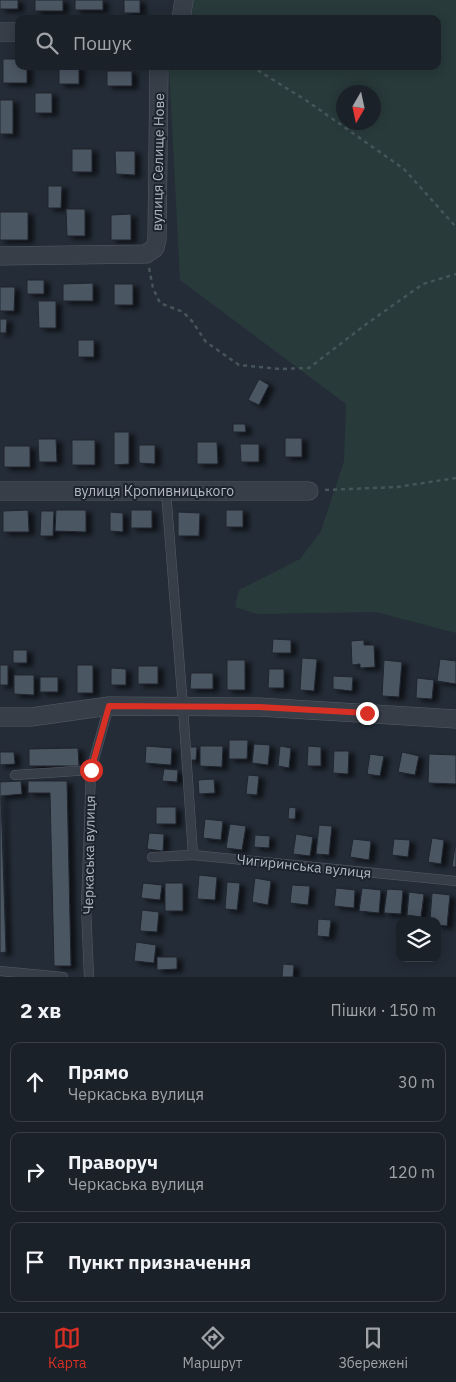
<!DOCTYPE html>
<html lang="uk">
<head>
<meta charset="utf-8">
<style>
	:root { --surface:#1b2129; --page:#282e35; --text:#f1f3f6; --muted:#a0a3a8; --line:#393e46; --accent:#d93025 }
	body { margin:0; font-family:"IBM Plex Sans",sans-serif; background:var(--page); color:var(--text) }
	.controls { position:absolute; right:15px; bottom:15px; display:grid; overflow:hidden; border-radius:10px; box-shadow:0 2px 12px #0003 }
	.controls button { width:45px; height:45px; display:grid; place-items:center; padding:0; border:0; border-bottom:1px solid var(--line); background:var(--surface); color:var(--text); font:25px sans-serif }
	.compass { position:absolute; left:336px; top:85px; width:45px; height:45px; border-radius:50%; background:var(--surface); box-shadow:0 2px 12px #0003; rotate:189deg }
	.stop { position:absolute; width:15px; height:15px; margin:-11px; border:4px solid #d93025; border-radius:50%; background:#fff }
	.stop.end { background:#d93025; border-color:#fff; box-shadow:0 1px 5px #0008 }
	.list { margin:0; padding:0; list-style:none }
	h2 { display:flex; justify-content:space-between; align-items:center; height:65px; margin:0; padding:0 20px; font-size:21px }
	h2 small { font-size:16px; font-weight:400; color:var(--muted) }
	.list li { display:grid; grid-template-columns:32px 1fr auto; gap:15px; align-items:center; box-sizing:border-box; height:80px; margin:0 10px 10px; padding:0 10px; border:1px solid var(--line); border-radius:10px }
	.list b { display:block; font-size:19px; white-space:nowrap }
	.list p { margin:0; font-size:16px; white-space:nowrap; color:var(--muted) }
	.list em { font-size:16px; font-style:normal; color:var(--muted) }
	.icon { flex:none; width:28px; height:28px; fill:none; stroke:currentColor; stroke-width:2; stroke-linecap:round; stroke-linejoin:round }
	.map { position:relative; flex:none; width:456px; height:977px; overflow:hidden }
	.search { position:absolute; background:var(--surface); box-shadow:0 2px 12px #0003; left:15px; right:15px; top:15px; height:55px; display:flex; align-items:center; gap:12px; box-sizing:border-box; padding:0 18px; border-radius:10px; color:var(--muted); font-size:19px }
	.sheet { height:335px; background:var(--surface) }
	nav { display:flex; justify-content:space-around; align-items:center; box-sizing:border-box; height:70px; border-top:1px solid var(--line); background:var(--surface); font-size:14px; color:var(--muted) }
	nav a { display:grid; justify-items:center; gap:2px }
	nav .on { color:var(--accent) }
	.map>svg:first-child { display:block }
</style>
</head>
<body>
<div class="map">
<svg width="456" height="977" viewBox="0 0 456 977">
	<defs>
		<filter id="shadow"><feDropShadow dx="5.5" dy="3" stdDeviation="2.5" flood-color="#0009"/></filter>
	</defs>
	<rect width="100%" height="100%" fill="#242c37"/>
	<!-- green -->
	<path fill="#293a3a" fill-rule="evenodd" d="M193,0H456V633L376,612L257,614L235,607L239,590L300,559L321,531L344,461L346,404L180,280L169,66H437V19H188L192,10ZM344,92H374V122H344Z"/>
	<!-- building -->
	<path fill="#4c5663" stroke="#1f252f" filter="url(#shadow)" d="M0,0H18V9H0Z
		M35,0H63V11H35Z
		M75,0H103V10H75Z
		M124,0H140V13H124Z
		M3,59H19V66H27V83H3Z
		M59,66H79V84H59Z
		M107,71H132V86H107Z
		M35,93H52V113H35Z
		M0,100H13V134H0Z
		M72,149H92V172H72Z
		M115,151H135V175L116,174Z
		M48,186H62L61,208H48Z
		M66,209H85V236H67Z
		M0,212H28V240H0Z
		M131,214V240H111V215Z
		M27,280H44V294H27Z
		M93,283V301H63V284Z
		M114,284H133V305H114Z
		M0,287H15L14,311H0Z
		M38,301H56V328H39Z
		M0,319H7L6,333H0Z
		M78,340H94V357H78Z
		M259,379L269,385L259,405L248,400Z
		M233,424H245L246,432H233Z
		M114,432H129V464L114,465Z
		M285,438H302V457H285Z
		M38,439H56L57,462H39Z
		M72,440H95V465H72Z
		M197,442H217L218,464H197Z
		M240,444H259V462H241Z
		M139,445H155V464L139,463Z
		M4,446H30V467H4Z
		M28,510L29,532H3V511Z
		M56,510H86V532L55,531Z
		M131,510H152V528H131Z
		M226,510H243V527H226Z
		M41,511H54L53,536H40Z
		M110,512L123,513V532L110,531Z
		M178,512L200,513L199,536H178Z
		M273,639L291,640V653H272Z
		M364,640V645H374L375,667L360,668V664L352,665L351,641Z
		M13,650H27V663H13Z
		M302,658L317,659L314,691L300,690Z
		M440,659L456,661V684L437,681Z
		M227,660H245V690H227Z
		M384,660L402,662L399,697L382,696Z
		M0,665H8V685H0Z
		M77,665H93V693H77Z
		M138,666H158V684H138Z
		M111,668L126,669V685H111Z
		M269,669H284V688H268Z
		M191,673H213V689H190Z
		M14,675H34V695L14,694Z
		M333,676L353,677L352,691L333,689Z
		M40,677H58V692H40Z
		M417,678L434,680L432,699L416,698Z
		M229,740H248L247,759H229Z
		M254,744L270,745L268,765L252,763Z
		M146,746L172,748L171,765L145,763Z
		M200,746H223L222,767L200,766Z
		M280,746L291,748L289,768L278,766Z
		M308,746L321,747V766H307Z
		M188,747H197L196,760H188Z
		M78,748L79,766H29V749Z
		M334,751H349L348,774L333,773Z
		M0,752H14L15,764L0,765Z
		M402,752L419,756L415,775L398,772Z
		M370,754L384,756L380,776L367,774Z
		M429,754L456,755V784L428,783Z
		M164,769L178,770L177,782L162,781Z
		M248,775L259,776L257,795L246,794Z
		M214,779L215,793L199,794L198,780Z
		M21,781L22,794L1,796L6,952L0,953V782Z
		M28,781H67L71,966H54L50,793H28Z
		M156,807H176V824H156Z
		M289,807L296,808L295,819H288Z
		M205,819L223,821L221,840L203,838Z
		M230,824L246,826L242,850L226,848Z
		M319,825L332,826L329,855L316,854Z
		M149,833L164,834L163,851L147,849Z
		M296,834L313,837L310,856L293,854Z
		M255,835L270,836L269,848L254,847Z
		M432,838L444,840L441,864L428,862Z
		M353,839L371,841L369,860L350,857Z
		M394,839L410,840L408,857L392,855Z
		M455,846L456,847V867H452Z
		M199,875L217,877L215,900L197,899Z
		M255,878L271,881L268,905L252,902Z
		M227,882L240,883L237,910L225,909Z
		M143,883L162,885L160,900L141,898Z
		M165,883H183V911H165Z
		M292,885L310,886L308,905L290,903Z
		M336,888L355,890L354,908L334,906Z
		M362,888L381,890L379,913L359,911Z
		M387,889L403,890L401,914L384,913Z
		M409,892L424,894L421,917L407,915Z
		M432,893L450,895L447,926L437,925V921H430Z
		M142,910L159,912L157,932L140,931Z
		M318,919L331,920L329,937L317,936Z
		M136,942L156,945L154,963L134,961Z
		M157,957H177V969L157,970Z
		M283,964L294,965L293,977H282Z"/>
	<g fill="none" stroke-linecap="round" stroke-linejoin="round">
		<defs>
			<path id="lane" d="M166,491L183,707L193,855
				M15,775L91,770
				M152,857L193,855L456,881
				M0,971L63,977
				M89,977L86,907L91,770L109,706"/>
			<path id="street" d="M181,19L184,0
				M0,32H19
				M0,256L146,254L155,248L157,239L159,66
				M0,491H309
				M0,717H31L109,706L259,707L456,719"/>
		</defs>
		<!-- lane casing -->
		<use href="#lane" stroke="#555c66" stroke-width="10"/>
		<!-- street casing -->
		<use href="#street" stroke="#555c66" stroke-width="19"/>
		<!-- path -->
		<path stroke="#455558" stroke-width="2.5" stroke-dasharray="4 4" stroke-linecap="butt" d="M251,66L307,101L404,169L456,227
			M149,268L153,288L160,303L183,312L192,321L206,342L239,365L280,369L309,368L365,325L423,284L456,274
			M325,490L397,487L456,478"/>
		<!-- lane -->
		<use href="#lane" stroke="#373e48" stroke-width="9"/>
		<!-- street -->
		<use href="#street" stroke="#373e48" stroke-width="18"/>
	</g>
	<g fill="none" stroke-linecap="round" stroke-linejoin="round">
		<!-- route -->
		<path stroke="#d93025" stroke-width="6" d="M91,770L109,706L259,707L367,713"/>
	</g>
	<g text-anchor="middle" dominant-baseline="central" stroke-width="4" stroke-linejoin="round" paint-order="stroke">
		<!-- street labels -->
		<g font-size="14" fill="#b2b9c4" stroke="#1d232d">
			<text transform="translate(158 162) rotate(-89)">вулиця Селище Нове</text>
			<text x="154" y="491">вулиця Кропивницького</text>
			<text transform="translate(89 855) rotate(-89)">Черкаська вулиця</text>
			<text transform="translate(304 866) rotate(6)">Чигиринська вулиця</text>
		</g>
	</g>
</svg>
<div class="controls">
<button><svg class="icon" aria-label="layers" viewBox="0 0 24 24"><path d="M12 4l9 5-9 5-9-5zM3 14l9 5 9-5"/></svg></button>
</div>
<svg class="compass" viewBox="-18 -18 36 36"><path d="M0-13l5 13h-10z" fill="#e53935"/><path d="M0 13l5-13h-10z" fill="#a0a3a8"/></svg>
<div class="stop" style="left:91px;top:770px"></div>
<div class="stop end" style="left:367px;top:713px"></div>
<div class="search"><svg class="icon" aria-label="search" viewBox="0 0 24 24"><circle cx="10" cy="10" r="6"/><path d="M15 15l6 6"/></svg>Пошук</div>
</div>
<section class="sheet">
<h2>2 хв<small>Пішки · 150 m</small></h2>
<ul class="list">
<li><svg class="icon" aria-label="ahead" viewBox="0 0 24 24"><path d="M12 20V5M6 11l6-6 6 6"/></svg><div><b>Прямо</b><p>Черкаська вулиця</p></div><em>30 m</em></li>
<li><svg class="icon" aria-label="right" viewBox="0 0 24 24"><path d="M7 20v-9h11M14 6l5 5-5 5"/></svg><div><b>Праворуч</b><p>Черкаська вулиця</p></div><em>120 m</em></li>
<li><svg class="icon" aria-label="arrive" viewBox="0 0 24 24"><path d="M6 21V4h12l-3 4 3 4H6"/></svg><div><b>Пункт призначення</b></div></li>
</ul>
</section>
<nav>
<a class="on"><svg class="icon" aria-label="map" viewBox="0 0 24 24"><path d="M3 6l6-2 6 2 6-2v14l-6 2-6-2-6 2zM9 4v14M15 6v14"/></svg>Карта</a>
<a><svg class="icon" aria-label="directions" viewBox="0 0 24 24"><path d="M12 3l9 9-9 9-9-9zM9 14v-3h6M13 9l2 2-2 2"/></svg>Маршрут</a>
<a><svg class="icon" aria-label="saved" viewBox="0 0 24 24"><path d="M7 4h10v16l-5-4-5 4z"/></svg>Збережені</a>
</nav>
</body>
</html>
